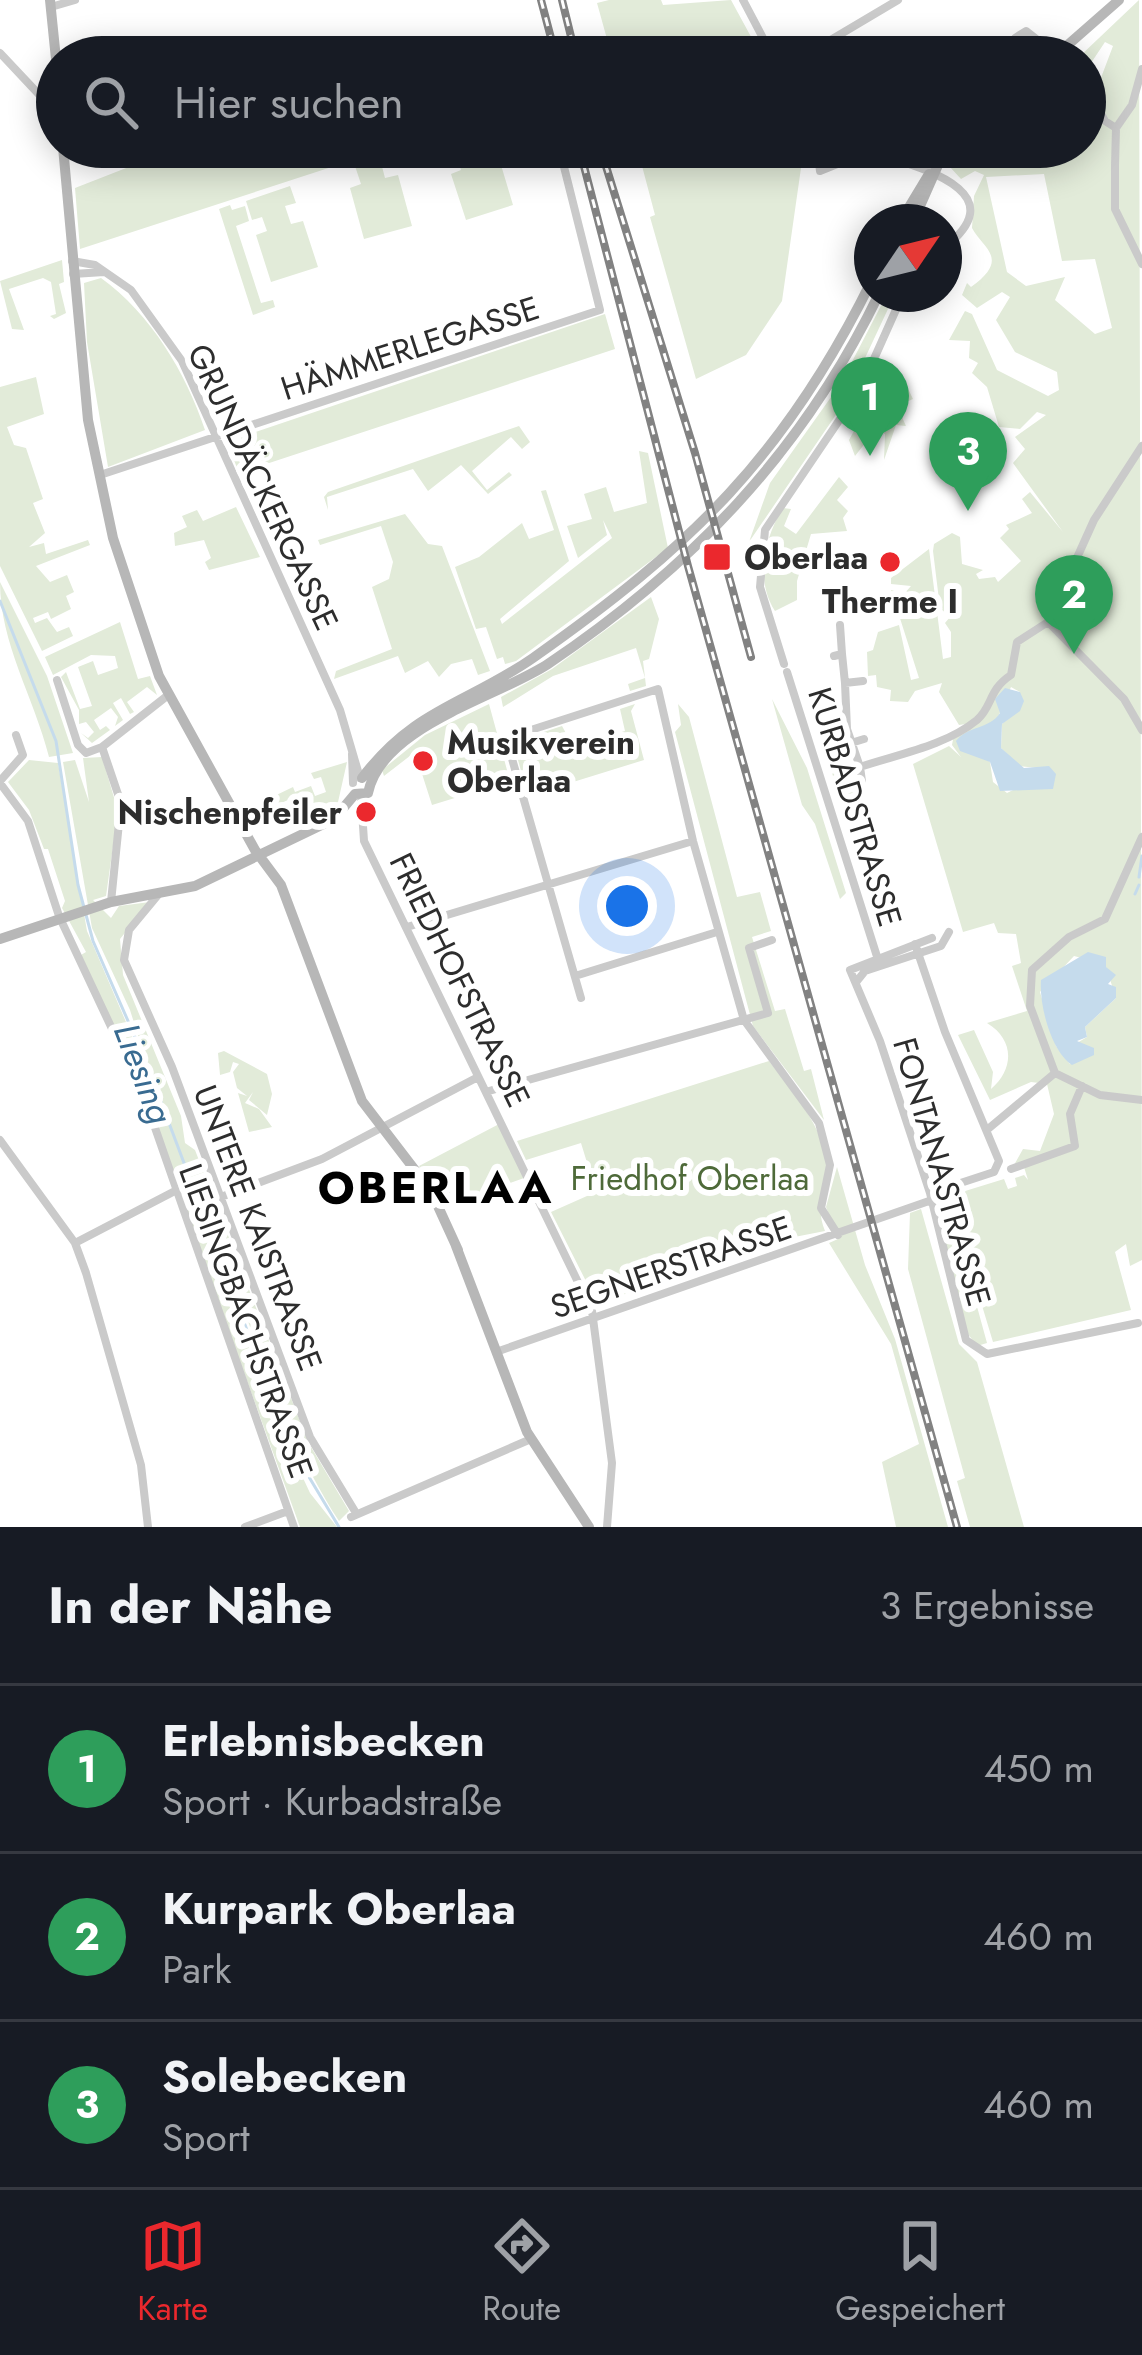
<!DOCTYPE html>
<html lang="de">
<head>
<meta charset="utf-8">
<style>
	:root { --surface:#171b24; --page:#242831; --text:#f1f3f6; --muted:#9ea1a6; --line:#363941; --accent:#eb282d }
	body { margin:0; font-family:Jost,sans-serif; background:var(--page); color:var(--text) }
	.compass { position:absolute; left:854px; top:204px; width:108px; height:108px; border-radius:50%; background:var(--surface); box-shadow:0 6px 30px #0003; rotate:55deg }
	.you { position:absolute; left:627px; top:906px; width:42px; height:42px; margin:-30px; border:9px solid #fff; border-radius:50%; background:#1a73e8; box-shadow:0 0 0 18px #1a73e833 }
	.badge { display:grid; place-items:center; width:78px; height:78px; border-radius:50%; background:var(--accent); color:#fff; font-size:39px; font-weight:700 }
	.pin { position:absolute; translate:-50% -99px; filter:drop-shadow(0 3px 6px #0008) }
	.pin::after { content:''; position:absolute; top:63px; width:42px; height:36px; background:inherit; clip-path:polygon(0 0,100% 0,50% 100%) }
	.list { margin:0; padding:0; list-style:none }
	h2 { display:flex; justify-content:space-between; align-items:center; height:156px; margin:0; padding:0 48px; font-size:51px }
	h2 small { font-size:39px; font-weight:400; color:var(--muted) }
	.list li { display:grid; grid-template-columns:78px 1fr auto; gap:36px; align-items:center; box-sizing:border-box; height:168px; padding:0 48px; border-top:3px solid var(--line) }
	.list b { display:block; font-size:45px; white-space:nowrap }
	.list p { margin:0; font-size:39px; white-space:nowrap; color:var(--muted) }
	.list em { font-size:39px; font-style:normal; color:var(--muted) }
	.icon { flex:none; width:66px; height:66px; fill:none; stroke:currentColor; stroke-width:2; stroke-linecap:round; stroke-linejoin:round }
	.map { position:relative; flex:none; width:1142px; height:1527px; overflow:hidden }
	.search { position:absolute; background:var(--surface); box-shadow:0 6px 30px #0003; left:36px; right:36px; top:36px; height:132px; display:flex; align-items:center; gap:30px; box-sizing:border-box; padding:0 42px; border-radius:66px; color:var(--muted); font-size:45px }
	.sheet { height:660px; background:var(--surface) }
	nav { display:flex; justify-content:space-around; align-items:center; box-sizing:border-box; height:168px; border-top:3px solid var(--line); background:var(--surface); font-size:33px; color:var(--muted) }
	nav a { display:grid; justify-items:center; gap:6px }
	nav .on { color:var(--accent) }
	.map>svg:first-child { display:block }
</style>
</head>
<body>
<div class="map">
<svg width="1142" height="1527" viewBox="0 0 1142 1527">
	<rect width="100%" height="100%" fill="#fff"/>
	<!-- green -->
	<path fill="#e2ebd9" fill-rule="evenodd" d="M609,0H661L663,5L731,0L762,57H612L597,3Z
		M1139,0L1142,1260L1130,1266L1126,1244L1115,1252L1131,1310L993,1342L949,1196L1004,1179L1008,1189L1017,1186L1015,1178L1024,1175L1028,1180L1024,1167L1074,1150L1014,1165L1023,1149L1040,1151L1054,1114L1047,1084L1031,1082L990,1100L958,1035L974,1030L993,1072L991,1089C1014,1069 1015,1040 987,1023L1027,1011L1012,966L1021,963L1016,934L998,933L994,923L963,932L913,764L949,746L961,757L952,745L954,734L979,722L959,725L939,692L942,683L915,691L908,702L890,701L891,690L877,687L876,675L868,676L867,652L873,650L878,632L899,625L911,680L919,678L891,590L904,594L911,586L891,584V578L929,549L943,659L951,657V632L945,623L950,617L940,608L933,551L934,544L952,533L960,537L962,564L983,570L976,574L979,579L995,577L998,582L1021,561L1000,538L1009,529L1006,525L1032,513L1022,499L1030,492L1063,532L1013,463L1025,449L1015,437L1046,415L1037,412L1020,429L999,427L987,387L972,373L978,363L969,358L970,341L949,340L965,311L972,314L997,370L1048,396L1059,390L1057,372L1015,352L996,320L1010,297L1002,292L977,308L962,295L967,283L971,287C1011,258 983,249 972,228L974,196L984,175L975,171L961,179L950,167L966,147H1085V86L1099,83L1113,46L1105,42L1085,72V57H1079ZM1044,174L1062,261L1095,259L1112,328L1095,334L1055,300L1065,277L1026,286L1007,272L986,177ZM1011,687L1020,692L1011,716L1002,724L1001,748L1018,766L1038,768L1053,789L1019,787L1007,793L993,782L990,762L981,756ZM1074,956L1105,964L1116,998L1085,1027L1087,1037L1077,1043L1088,1046L1084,1056L1070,1064L1056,1046L1040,992Z
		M180,147H393L80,249L75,188Z
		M443,147H482L486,159L498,155L513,205L466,220L451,174L461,170L456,155Z
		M637,147H804L782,301L746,355L696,379L650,217L655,215Z
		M379,155L385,178L398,175L412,226L364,239L350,188L361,184L354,163Z
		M290,186L296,203L285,206L291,224L303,221L318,267L271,282L256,235L267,231L262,217L252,220L246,201Z
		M230,205L232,210L245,206L249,221L236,226L261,303L273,300L275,307L253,315L219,209Z
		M62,260L64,282L59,284L66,313L54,319L50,316L56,314L51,282L43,278L9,289L24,330L12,329L0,281Z
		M101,278C151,314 186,373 205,430L108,467L87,342L84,283Z
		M887,294H895L844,403L749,542L770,483L841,383Z
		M605,314L615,349L239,473L232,455L243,446L241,437Z
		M892,371L900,372L913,399L897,406L906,426L896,425L884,460L885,434L877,428L855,456L849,440C862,416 877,389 892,371Z
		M36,377L44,414L7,427L14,445L26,448L43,499L33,503L45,533L29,547L44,543L46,554L88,540L90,545L36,566L50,582L67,575L74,592L66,596L71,609L51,619L48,612L33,618L35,623L47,618L57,632L69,627L73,636L42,651L0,566V387Z
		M519,426L530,442L522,449L511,437L472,471L487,490L509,472L512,475L488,494L461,465L428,491L413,469L327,497L328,510L324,497L328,492Z
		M639,451L648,453L668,548L516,661L505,664L503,657L497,659L486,627L476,629L455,567L479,557L522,523L529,539L554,530L541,491L546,490L569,561L500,619L502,624L612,538L603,520L607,535L578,558L567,526L592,519L584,494L606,487L614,512L647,503Z
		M839,477L848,487L837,500L848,511L843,518L847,531L811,534L797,581V600L775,611C755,580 764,538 783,508L791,509L784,526L796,534Z
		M236,507L260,557L209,570L205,562L211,558L204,540L175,546L174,533L187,527L182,516L197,510L203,521Z
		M405,514L428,544L442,546L490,671L478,675L472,659L451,664L439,677L428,661L405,673L398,656L334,679L336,671L392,649L372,587L389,579L393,562L381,526L320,545L318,540Z
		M0,582L47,676L73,753L49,757C34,697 0,644 0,582Z
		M651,597L659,619L649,659L643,661L646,686L630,691L628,684L645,678L636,648L553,676L503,707L501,697L552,669Z
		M120,622L138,679L150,676L157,695L147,687L127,702L134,712L130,714L121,698L113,703L123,720L115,726L118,717L111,708L94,720L100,730L106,726L110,730L92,743L81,733L88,738L94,732L86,722L79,724V710L61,677L66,672L80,709L92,706L78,667L93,661L98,675L118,668L115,656L91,655L53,675L45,657Z
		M772,699L807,768L846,893L840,899L815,824L802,805Z
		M489,704L510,781L432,805L415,752L384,776L382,770L425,735Z
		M635,704L631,711L644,760L528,796L513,742L562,726L573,746L625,731L620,709Z
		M678,704L689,717L737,897L760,892L771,931L752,937L775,1011L785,1009L804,1071L811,1069L824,1120L753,1026L675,732L681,725Z
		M102,757L118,811L106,896L93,900L111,918L119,906L150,902L120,939L123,975L181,1116L185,1143L195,1150L308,1442L349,1511L339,1521C276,1424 248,1310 204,1204H199L283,1435L310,1493L337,1527H300L184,1207L189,1204L170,1168L81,955L86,952L62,908L65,901L48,849H44L29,810L8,782L29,760L58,763L87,931L156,1092L130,1010L92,928L63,762L75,760L89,802L83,758Z
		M347,762L336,811L317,820L299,795L268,809L264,801L293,787L295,792L311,786L315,796L326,792L321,777L314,779L311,773Z
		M831,769C856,777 871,831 867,855L858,864Z
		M224,1051L267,1074L272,1094L267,1115L249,1100L253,1092L245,1103L259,1109L272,1127L249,1132L238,1093L247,1096L237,1088L233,1072L239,1064L233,1062L230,1072L220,1075L218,1053Z
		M769,1061C792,1091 825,1127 827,1168C828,1193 814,1205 825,1231L774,1241L603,1302L594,1297L551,1212L596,1192L581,1143L526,1160L517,1141Z
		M501,1123L524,1178L445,1206L419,1166Z
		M837,1167L865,1265L895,1339L948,1527H896L882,1462L919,1444L891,1344L829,1243L838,1239L826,1207Z
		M947,1197L987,1343L977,1346L968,1334L935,1204Z
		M921,1209L959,1344L977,1362L1024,1527H970L957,1481L965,1478L908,1269L910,1213Z"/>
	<!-- water -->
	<path fill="#c5dbec" d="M1005,688L1020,692L1024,701L1020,711L1002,724L1001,748L1024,768L1049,766L1056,774L1053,789L1000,791L990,762L960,751L956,741C967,726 990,729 1000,713L995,699Z
		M1088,952L1106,957V967L1116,975L1108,984L1116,987V998L1085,1027L1087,1037L1077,1041L1094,1048V1055L1072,1065C1051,1051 1039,1005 1041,980Z"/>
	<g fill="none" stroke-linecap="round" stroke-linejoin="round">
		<!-- stream -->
		<path stroke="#c5dbec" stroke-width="3" d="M0,601L56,741L78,885L93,941L146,1062L291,1447L339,1527
			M1139,877L1142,856
			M1135,894L1139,885"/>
		<!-- street -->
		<path stroke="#cacaca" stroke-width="8" d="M743,0L773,57
			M51,7L75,0
			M0,53L47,103L57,106
			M802,57L898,0
			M1142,69L1132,105L1116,128L1115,165V209L1142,264
			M1085,83L1105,121L1116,128
			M817,147L820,171L867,152
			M834,147L841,161
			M859,147C897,163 1025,185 944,248
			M72,261L95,265L131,290L182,361L340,710L360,778
			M73,274L104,272
			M100,475L600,310L559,147
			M1048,622L1124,699L1142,730
			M842,654L845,683
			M834,656L842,654L840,625
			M784,664L760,587L765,530L861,388L903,294
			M787,672L880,966
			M57,680L78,745L86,753L102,747L167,696
			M863,681L845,683L847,729L860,767C899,754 945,746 977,720C993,706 988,690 1011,675L1017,642L1048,622L1094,520L1142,446
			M830,734L847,729L830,714
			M851,743L864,739
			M102,747L121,803L111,902
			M352,754L353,783
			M860,767L862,781
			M0,781L23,755L16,735
			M0,783L28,821L59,916L145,1099L294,1527
			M361,796L364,841L592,1311L612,1463L607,1527
			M1142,837L1105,919L1069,937L1032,970L1030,1006L1055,1073L1100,1095L1142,1100
			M158,895L129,930L124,960L172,1067L310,1437L356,1513
			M407,927L693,841
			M932,938L850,970L880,1041L930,1193L966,1340L987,1354L1138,1323
			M915,944L945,1032L999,1161L994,1172L930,1193
			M575,976L717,932
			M857,981L865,971L941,946L949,932
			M581,998L506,738L658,689L693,841L744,1020L819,1123L830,1165L821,1208L838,1235
			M489,1091L768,1013L749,948L772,940
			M988,1129L1055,1073
			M0,1140L75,1243L86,1273L141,1465L148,1527
			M1011,1169L1075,1146L1070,1114L1082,1086
			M221,1197L322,1159L478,1077
			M75,1243L173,1192
			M496,1352L929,1201
			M351,1517L531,1439
			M245,1527L288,1511"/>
		<!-- secondary -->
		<path stroke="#b7b7b7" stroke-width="10" d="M50,0L57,69
			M1054,57L1119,0
			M63,147L88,420L113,538L159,676L255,850L281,885L362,1101L431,1191L458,1250
			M900,222L929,174
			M913,222L946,147
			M362,778C415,708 467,704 533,658C691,547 786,455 872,280
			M355,794L368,793C382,726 496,698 548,664C692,567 803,451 879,294
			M0,939L111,902L195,886L334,819L355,794
			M456,1246L527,1432L589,1527"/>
		<defs>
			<path id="rail" d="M541,0L556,57
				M562,0L576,57
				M579,147L688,566L957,1527
				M600,147L695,453L751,657"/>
		</defs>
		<!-- rail casing -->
		<use href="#rail" stroke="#828282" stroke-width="8"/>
		<!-- rail -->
		<use href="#rail" stroke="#fff" stroke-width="3" stroke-dasharray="9" stroke-linecap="butt"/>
		<!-- street-bridge -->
		<path stroke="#cacaca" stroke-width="8" d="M1032,41L1023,48L1015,38L1026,31L1059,57"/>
	</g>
	<!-- markers -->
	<g fill="#eb282d" stroke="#fff" stroke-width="4.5">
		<rect x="702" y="542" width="30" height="30" rx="6"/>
		<circle cx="890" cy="562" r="12"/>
		<circle cx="423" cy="761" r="12"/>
		<circle cx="366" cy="812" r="12"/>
	</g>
	<g text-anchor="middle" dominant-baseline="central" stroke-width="12" stroke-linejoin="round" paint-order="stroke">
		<!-- street labels -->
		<g font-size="33" fill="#2d2d2d" stroke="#fff">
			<text transform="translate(410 348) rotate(-18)">HÄMMERLEGASSE</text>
			<text transform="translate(263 487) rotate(65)">GRUNDÄCKERGASSE</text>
			<text transform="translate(855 807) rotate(73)">KURBADSTRASSE</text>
			<text transform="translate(460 980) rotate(64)">FRIEDHOFSTRASSE</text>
			<text transform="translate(942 1172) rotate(74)">FONTANASTRASSE</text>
			<text transform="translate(258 1228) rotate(69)">UNTERE KAISTRASSE</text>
			<text transform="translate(671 1267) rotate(-19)">SEGNERSTRASSE</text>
			<text transform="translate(246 1321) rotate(70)">LIESINGBACHSTRASSE</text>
		</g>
		<!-- poi labels -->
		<g font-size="33" font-weight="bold" fill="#2d2d2d" stroke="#fff" text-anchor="start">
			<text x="744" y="557">Oberlaa</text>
			<text x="890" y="601" text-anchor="middle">Therme I</text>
			<text x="447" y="742">Musikverein<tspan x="447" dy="38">Oberlaa</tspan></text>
			<text x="342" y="812" text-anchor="end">Nischenpfeiler</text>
		</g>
		<!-- park labels -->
		<g font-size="33" fill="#4e6a39" stroke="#fff">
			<text x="690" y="1178">Friedhof Oberlaa</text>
		</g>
		<!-- water labels -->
		<g font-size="36" font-style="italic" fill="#396b91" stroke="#fff">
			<text transform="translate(144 1073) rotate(69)">Liesing</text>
		</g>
		<!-- district labels -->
		<g font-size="45" font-weight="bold" letter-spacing="3" fill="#000" stroke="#fff">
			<text x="436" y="1187">OBERLAA</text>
		</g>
	</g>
</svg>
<svg class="compass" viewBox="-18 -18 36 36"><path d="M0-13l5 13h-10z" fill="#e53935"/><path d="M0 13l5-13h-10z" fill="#9ea1a6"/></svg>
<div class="you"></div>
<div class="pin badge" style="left:870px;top:456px;background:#2e9e5b">1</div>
<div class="pin badge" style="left:1074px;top:654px;background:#2e9e5b">2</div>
<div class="pin badge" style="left:968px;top:511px;background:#2e9e5b">3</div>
<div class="search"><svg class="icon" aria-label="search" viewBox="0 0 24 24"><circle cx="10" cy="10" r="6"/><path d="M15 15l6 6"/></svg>Hier suchen</div>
</div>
<section class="sheet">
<h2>In der Nähe<small>3 Ergebnisse</small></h2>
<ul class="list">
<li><span class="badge" style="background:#2e9e5b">1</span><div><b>Erlebnisbecken</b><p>Sport · Kurbadstraße</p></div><em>450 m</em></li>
<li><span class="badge" style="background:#2e9e5b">2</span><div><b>Kurpark Oberlaa</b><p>Park</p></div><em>460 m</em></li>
<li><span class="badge" style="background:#2e9e5b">3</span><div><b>Solebecken</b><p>Sport</p></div><em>460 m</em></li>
</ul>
</section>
<nav>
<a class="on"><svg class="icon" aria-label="map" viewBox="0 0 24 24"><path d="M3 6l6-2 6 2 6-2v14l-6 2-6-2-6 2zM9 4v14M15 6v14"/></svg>Karte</a>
<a><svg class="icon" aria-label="directions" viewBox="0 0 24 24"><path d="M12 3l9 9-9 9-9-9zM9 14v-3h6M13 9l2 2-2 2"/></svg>Route</a>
<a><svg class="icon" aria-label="saved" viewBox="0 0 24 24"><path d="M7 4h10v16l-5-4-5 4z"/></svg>Gespeichert</a>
</nav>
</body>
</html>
